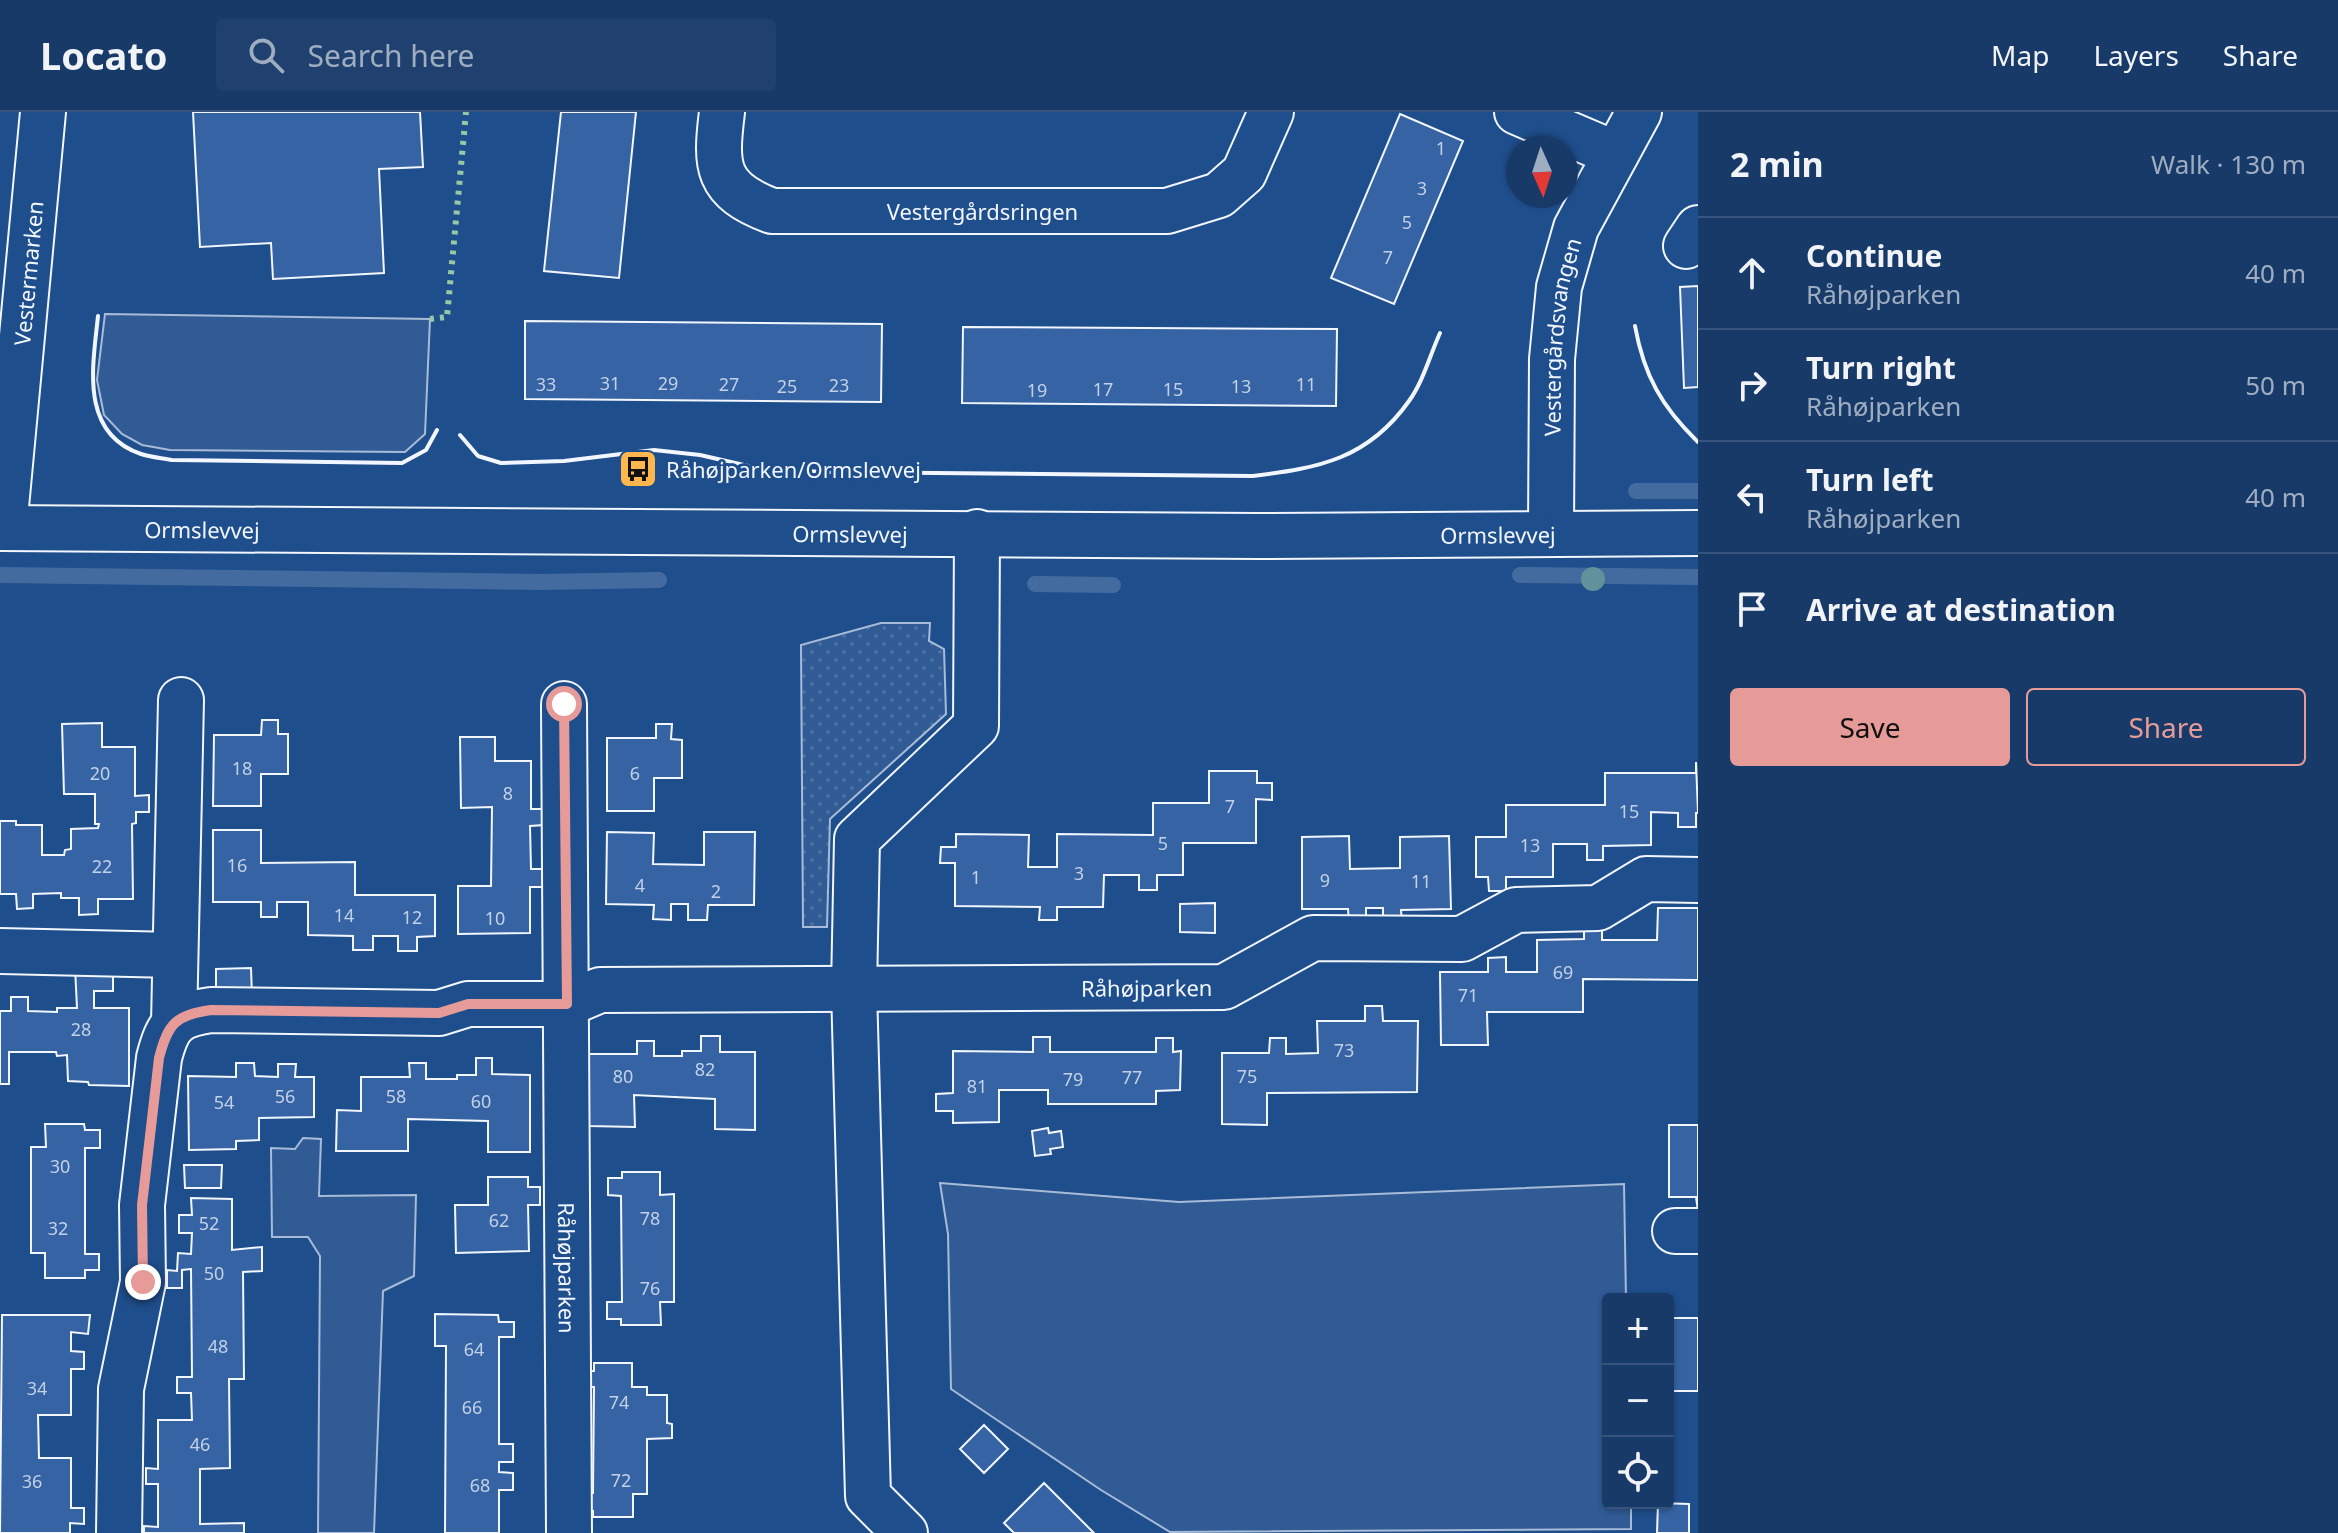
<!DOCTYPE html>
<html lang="en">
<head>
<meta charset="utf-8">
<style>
	:root { --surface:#173a69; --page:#20416f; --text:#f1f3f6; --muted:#9eadc0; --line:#36547d; --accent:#e69b98 }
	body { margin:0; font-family:"Noto Sans",sans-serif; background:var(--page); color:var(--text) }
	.controls { position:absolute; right:24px; bottom:24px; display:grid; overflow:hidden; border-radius:8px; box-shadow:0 2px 6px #0004 }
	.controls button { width:72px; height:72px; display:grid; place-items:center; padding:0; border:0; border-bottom:2px solid var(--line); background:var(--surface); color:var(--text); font:40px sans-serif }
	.compass { position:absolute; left:1506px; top:24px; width:72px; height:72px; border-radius:50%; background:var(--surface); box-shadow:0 2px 6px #0004; rotate:177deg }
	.stop { position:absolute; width:24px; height:24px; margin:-18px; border:6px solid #e69b98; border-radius:50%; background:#fff }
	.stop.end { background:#e69b98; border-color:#fff; box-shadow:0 2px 8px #0008 }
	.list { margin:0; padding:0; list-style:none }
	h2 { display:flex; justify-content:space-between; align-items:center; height:104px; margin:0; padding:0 32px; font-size:34px }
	h2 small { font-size:26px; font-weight:400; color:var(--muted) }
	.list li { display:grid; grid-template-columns:52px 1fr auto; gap:24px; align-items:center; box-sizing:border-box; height:112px; padding:0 32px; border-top:2px solid var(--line) }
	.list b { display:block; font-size:30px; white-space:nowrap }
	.list p { margin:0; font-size:26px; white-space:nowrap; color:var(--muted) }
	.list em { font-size:26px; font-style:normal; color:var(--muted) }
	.actions { display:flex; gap:16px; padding:24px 32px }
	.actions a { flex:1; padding:18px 0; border:2px solid var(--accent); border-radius:8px; text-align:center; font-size:28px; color:var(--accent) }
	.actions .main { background:var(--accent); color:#111 }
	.icon { flex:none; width:44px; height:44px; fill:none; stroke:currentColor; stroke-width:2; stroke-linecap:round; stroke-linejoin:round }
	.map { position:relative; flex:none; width:1698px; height:1421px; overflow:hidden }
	header { display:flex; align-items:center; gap:48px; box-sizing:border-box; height:112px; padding:0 40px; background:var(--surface); border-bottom:2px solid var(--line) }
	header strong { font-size:38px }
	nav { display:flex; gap:44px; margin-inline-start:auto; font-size:28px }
	.search { width:560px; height:72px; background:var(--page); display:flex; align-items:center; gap:20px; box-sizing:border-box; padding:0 28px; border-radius:8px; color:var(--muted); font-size:30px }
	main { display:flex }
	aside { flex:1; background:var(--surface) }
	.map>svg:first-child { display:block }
</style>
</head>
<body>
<header>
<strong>Locato</strong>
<div class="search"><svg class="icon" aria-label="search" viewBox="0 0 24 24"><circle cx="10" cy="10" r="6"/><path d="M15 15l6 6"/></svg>Search here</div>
<nav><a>Map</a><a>Layers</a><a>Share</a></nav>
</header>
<main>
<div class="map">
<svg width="1698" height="1421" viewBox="0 0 1698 1421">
	<defs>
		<pattern id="grass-dots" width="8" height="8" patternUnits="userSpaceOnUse" patternTransform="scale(2)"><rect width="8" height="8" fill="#305b95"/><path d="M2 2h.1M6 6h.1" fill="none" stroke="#4e73a5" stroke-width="1.8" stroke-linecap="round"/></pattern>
	</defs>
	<rect width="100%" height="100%" fill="#1f4e8c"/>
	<!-- grass -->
	<path fill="url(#grass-dots)" stroke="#a8bbd7" stroke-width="2" d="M881,511H930L929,529L944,537L946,602L830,707L827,815H803L801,533Z"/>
	<!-- built -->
	<path fill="#305b95" stroke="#a8bbd7" stroke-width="2" d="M105,202L430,207L425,322L405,340L170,338L142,333L122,322L104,303L97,268Z
		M303,1026L321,1027L319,1084L416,1083L414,1164L383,1179L374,1421H318L320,1144L308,1125H272L271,1036L295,1037Z
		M940,1071L1179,1090L1624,1072L1626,1187H1608V1391H1631V1417L1170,1420L1101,1378L951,1277L948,1122Z"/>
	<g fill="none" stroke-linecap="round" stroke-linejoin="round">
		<!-- stream -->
		<path stroke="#446ba0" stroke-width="16" d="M1636,379H1698
			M0,463L540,470L659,468
			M1520,463L1698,465
			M1035,472L1113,473"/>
	</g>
	<!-- building -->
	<path fill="#3563a3" stroke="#f2f6ff" stroke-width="2" d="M193,0H420L423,55L379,57L384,161L273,167L271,131L200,135Z
		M561,0H636L619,166L544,159Z
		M1400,2L1463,29L1394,192L1331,166Z
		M1698,174V275L1684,276L1680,175Z
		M525,209L882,212L881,290L525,287Z
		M963,215L1337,217L1336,294L962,291Z
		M262,608H278V622H288V662H261V694H213L214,623H261Z
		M102,611V635H135V684L149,683V700H136V711L132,712L133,787H98V802L79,803V786H61V781L33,782V796L17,797L16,782H0V709H16V713H42V743H64L65,738L71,737V717L98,716L99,712H95V682H64L62,612Z
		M656,612H672L671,627L682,628V666H654V699H607V626H656Z
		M460,625H495V649H531V697H544V713L530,714L531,757H545V775H530V821L458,822V774H491L492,695L461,696Z
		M1696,650L1698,701H1696V715H1678V701L1651,700V733L1603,734V748H1587V732H1553V765H1506V779H1489L1488,765H1476V725H1506V693H1605V661H1696Z
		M1209,659H1257V671H1272V688L1256,687V731H1183V763H1157V778H1139V763H1104L1103,795H1057V808H1039L1040,795L955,794V751H940L941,735H956V722L1029,723L1028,755H1057V722L1153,723V691H1209Z
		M213,718H261V751L355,750V783H435V824L417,825V839H398V824H373V838H353V824L308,823V790H277V805H261V790H213Z
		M607,720L654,721L653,752L704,753V720H755L754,793H708L707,808H688V792H671V808L653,807L654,793L606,792Z
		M1349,724L1350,757L1400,756V725L1449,724L1451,797L1401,798L1402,811H1383V796H1366V811H1349L1348,797H1302V725Z
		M1215,791V821L1180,820V792Z
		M1658,796H1698V868L1583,867V900H1487L1488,933H1441L1440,860H1488V846L1506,845V860H1537V828L1584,827V814H1602V828H1657Z
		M75,855L113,856V879H94V896H129V974L89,973L88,970L68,969L67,943L57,944L56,940H9V972H0V899H11V885H28V899L57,900V896H77Z
		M251,856L252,884H216V857Z
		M1365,894H1382L1383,909H1418L1417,980L1267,981V1013L1222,1012V941H1269L1270,926H1286V942L1318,941L1317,909H1365Z
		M701,924H720V940H755V1018L715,1017V987L634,983L635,1015L589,1014V942H637V929H654V944H682V939H701Z
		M1033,925H1050V940H1156V926H1173V940L1181,939L1180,978L1156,979V992H1048V978H999V1010L953,1011V999H936V982L953,981V939L1033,940Z
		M476,946H492V962L530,963V1040H488V1009L408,1007V1039H336L337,998L361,999V965H410L409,951H426V967H457V963H476Z
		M236,951H254L255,964L278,965V952H296L295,965H314V1005L259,1006V1028L236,1029V1037L189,1038L188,964L236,965Z
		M45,1012H84L85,1018H100V1036H85V1142H99V1158H85V1166H45V1141H31V1035H46Z
		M1669,1013H1698V1099L1696,1085H1669Z
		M1048,1016L1049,1021L1061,1019L1063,1035L1050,1037L1051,1042L1035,1044L1032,1019Z
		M184,1053H222L221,1076H185Z
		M622,1060H660V1083L674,1082V1190H660L661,1213H621V1207H607V1190H622L621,1084L608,1083V1066H622Z
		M488,1065H528V1075H540V1093H528L529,1139L456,1141L455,1093H488Z
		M191,1086L232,1087V1138L262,1135V1159L243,1160L244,1267H229L230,1356L200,1357V1412L244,1411V1421H144V1414L158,1415V1372H146V1356L158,1357V1308H192L191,1281H177V1265H192L191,1157L182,1158V1176H167V1158L177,1159L178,1141L191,1142L192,1121H179V1103H192Z
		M435,1202L498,1203L499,1210H514V1225H499V1332H513V1350H499V1360L513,1361V1378H499V1421H445L446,1234H435Z
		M2,1203H90L88,1222L71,1220V1239L84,1240V1257H71V1303H38L39,1346H71V1396H84V1412L70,1411V1421H0Z
		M1668,1206H1698V1279H1668Z
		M594,1251H632V1275H647V1283H667V1311L672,1312V1326L647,1327V1382H633V1405H593V1399H580V1380L593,1381L594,1275H580V1259H594Z
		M984,1313L1008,1337L984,1361L960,1337Z
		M1044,1371L1094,1421H1014L1004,1411Z
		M1658,1391L1689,1392V1421H1657Z"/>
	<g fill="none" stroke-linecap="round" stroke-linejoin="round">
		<defs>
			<g id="street">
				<path id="s1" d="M722,0C715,55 716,78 772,99H1167L1219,83L1244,61L1271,0"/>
				<path d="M1517,0L1616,42"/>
				<path d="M1686,134L1698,116"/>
				<path id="s2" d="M4,416L43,0"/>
				<path id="s3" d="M1551,420L1552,247L1559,175L1576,116L1639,0"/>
				<path id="s4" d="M564,592L569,1421"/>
				<path d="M0,839L175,843"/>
				<path d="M174,912L181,588"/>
				<path d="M1675,1119H1698"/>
				<path id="s5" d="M119,1421L121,1277L143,1170L142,1093L159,946C168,911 176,903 211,898L439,901L468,892H567L600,878L1224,875L1313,826L1462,827L1516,798L1598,796L1646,767L1698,768"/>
				<path d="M905,1421L868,1384L854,877L857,727L976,614L977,420"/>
			</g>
			<g id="secondary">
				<path id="s6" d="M0,416L1258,424L1698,421"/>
			</g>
		</defs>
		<!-- street casing -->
		<use href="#street" stroke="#f2f6ff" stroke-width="48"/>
		<!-- secondary casing -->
		<use href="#secondary" stroke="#f2f6ff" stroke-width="48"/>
		<!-- street -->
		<use href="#street" stroke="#1f4e8c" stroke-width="44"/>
		<!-- secondary -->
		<use href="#secondary" stroke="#1f4e8c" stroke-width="44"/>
		<!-- hedge -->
		<path stroke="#97c8a6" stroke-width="6" stroke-dasharray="4 6" stroke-linecap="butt" d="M430,207L447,205L466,0"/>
		<!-- wall -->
		<path stroke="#f2f6ff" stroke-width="4" d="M98,204C93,253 79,321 141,342C150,345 162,346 172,348L402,351L426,338L437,318
			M1635,214C1644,264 1662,295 1698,330
			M460,323L478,344L501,351L564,349L654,338L700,343L757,356L823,360L1253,364C1319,356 1368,347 1409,289C1423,270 1430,243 1440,221"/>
	</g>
	<!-- trees -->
	<circle fill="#61919a" cx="1593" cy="467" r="12"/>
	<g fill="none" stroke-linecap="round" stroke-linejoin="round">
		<!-- route -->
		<path stroke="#e69b98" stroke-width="10" d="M143,1170L142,1093L159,946C168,911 176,903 211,898L439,901L468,892H567L564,592"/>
	</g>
	<!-- icons -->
	<defs>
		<symbol id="bus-square" viewBox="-11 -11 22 22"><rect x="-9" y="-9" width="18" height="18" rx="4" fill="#ffb74d" stroke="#1f4e8c"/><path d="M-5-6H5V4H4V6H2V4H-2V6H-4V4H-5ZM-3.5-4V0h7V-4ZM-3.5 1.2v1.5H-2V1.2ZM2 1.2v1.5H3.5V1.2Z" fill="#111"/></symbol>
	</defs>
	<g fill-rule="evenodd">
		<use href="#bus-square" x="616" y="335" width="44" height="44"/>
	</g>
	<g text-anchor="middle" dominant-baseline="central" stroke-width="6" stroke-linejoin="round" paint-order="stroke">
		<!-- number labels -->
		<g font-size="18" fill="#c3d1e8">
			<text x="1441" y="36">1</text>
			<text x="1422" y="76">3</text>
			<text x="1407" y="110">5</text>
			<text x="1388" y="145">7</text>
			<text x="610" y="271">31</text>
			<text x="668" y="271">29</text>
			<text x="546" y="272">33</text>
			<text x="729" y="272">27</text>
			<text x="1306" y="272">11</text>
			<text x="839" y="273">23</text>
			<text x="787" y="274">25</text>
			<text x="1241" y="274">13</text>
			<text x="1103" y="277">17</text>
			<text x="1173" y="277">15</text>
			<text x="1037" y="278">19</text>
			<text x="242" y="656">18</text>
			<text x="100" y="661">20</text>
			<text x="635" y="661">6</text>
			<text x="508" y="681">8</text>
			<text x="1230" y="694">7</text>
			<text x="1629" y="699">15</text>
			<text x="1163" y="731">5</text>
			<text x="1530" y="733">13</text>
			<text x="237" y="753">16</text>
			<text x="102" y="754">22</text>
			<text x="1079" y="761">3</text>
			<text x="976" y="765">1</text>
			<text x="1325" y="768">9</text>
			<text x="1421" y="769">11</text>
			<text x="640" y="773">4</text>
			<text x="716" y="779">2</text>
			<text x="344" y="803">14</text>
			<text x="412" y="805">12</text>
			<text x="495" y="806">10</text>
			<text x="1563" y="860">69</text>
			<text x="1468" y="883">71</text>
			<text x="81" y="917">28</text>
			<text x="1344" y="938">73</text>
			<text x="705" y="957">82</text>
			<text x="623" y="964">80</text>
			<text x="1247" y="964">75</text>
			<text x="1132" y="965">77</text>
			<text x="1073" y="967">79</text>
			<text x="977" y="974">81</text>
			<text x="285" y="984">56</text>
			<text x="396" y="984">58</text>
			<text x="481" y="989">60</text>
			<text x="224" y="990">54</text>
			<text x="60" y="1054">30</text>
			<text x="650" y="1106">78</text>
			<text x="499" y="1108">62</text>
			<text x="209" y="1111">52</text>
			<text x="58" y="1116">32</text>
			<text x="214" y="1161">50</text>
			<text x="650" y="1176">76</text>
			<text x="218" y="1234">48</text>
			<text x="474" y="1237">64</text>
			<text x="37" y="1276">34</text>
			<text x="619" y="1290">74</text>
			<text x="472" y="1295">66</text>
			<text x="200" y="1332">46</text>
			<text x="621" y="1368">72</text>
			<text x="32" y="1369">36</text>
			<text x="480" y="1373">68</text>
		</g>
		<!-- street labels -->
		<g font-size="22" fill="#f2f6ff" stroke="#1f4e8c">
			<text stroke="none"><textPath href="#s1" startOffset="336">Vestergårdsringen</textPath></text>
			<text stroke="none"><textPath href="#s2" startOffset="256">Vestermarken</textPath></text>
			<text stroke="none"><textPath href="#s3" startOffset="196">Vestergårdsvangen</textPath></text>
			<text stroke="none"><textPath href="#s6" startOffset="202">Ormslevvej</textPath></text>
			<text stroke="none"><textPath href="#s6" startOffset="850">Ormslevvej</textPath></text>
			<text stroke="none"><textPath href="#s6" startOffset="1498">Ormslevvej</textPath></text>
			<text stroke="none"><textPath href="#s5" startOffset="1496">Råhøjparken</textPath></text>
			<text stroke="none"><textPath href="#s4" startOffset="564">Råhøjparken</textPath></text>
		</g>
		<!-- poi labels -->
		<g font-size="22" fill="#f2f6ff" stroke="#1f4e8c" text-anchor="start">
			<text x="666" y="357">Råhøjparken/Ormslevvej</text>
		</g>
	</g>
</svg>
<div class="controls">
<button>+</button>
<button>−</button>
<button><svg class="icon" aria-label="locate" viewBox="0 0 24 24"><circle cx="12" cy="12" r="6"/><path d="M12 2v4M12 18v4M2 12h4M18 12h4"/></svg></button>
</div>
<svg class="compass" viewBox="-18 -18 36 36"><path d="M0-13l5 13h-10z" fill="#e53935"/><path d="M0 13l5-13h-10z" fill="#9eadc0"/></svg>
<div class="stop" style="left:564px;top:592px"></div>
<div class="stop end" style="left:143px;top:1170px"></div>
</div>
<aside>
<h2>2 min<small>Walk · 130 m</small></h2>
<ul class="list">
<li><svg class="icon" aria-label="ahead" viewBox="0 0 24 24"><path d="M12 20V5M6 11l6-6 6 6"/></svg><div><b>Continue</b><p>Råhøjparken</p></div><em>40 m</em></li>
<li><svg class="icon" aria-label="right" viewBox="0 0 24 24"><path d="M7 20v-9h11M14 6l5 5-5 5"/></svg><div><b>Turn right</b><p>Råhøjparken</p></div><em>50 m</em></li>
<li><svg class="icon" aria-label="left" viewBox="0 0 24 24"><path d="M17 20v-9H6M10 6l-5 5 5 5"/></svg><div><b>Turn left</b><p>Råhøjparken</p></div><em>40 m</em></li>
<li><svg class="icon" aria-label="arrive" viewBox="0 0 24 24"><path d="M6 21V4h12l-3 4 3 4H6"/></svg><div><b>Arrive at destination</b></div></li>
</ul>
<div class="actions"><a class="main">Save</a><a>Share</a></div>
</aside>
</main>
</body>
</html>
